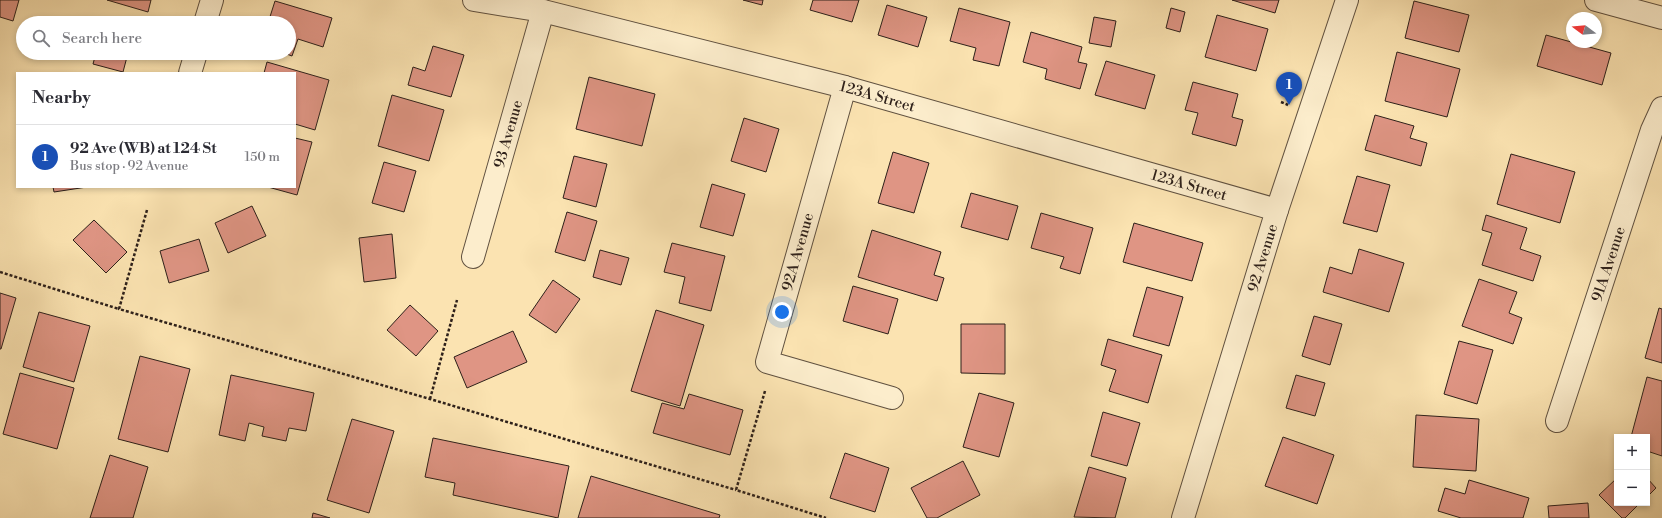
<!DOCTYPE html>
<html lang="en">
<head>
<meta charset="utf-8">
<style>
	:root { --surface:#fff; --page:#f2f2f3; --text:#2b2b33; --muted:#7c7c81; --line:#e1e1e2; --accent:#8f2418 }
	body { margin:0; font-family:"Libre Bodoni",serif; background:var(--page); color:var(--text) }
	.controls { position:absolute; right:12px; bottom:12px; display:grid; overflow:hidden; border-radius:0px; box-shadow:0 2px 6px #0003 }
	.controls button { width:36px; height:36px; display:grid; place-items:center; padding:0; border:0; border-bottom:1px solid var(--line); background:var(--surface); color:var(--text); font:20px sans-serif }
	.compass { position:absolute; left:1566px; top:12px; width:36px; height:36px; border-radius:50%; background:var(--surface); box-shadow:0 2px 6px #0003; rotate:286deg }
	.you { position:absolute; left:782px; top:312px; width:14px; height:14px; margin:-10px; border:3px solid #fff; border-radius:50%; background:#1a73e8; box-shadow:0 0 0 6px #1a73e833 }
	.badge { display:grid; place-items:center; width:26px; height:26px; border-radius:50%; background:var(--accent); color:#fff; font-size:13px; font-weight:700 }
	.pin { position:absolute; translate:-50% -33px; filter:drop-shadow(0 1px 2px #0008) }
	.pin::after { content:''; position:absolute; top:21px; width:14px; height:12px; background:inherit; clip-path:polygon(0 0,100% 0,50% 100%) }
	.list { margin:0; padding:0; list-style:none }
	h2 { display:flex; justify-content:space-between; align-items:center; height:52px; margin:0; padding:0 16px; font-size:17px }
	h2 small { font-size:13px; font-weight:400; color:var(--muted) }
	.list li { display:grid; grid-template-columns:26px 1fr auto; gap:12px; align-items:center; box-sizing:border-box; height:64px; padding:0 16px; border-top:1px solid var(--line) }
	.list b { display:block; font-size:15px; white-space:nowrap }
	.list p { margin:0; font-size:13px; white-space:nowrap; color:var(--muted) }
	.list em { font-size:13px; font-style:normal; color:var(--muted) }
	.icon { flex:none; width:22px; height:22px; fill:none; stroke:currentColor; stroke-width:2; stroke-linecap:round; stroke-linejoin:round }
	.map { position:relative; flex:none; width:1662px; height:518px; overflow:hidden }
	.search { position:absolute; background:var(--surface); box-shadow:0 2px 6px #0003; left:16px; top:16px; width:280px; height:44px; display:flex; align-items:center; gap:10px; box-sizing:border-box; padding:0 14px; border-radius:22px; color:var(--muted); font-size:15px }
	.panel { position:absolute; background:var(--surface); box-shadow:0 2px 6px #0003; left:16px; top:72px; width:280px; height:116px; border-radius:0px }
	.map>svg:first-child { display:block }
</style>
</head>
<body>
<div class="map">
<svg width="1662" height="518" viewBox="0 0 1662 518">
	<rect width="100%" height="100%" fill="#fbe3b1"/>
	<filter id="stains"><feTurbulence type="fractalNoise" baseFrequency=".005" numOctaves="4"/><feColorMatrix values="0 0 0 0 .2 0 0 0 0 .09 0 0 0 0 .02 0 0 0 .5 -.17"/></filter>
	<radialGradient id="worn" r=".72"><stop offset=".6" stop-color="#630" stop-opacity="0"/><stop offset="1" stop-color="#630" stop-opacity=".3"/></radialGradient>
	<!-- building -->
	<path fill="#df9584" stroke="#2d201a" d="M0,0H19L13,21L0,17Z
		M107,0H151L148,12Z
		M743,0H763L762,5Z
		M813,0H859L852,22L810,10Z
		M1232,0H1279L1275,13Z
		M275,1L332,18L323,47L298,39L292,56L284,53H289V23H268Z
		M1414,1L1469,15L1459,52L1405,38Z
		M887,5L927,17L918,47L878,35Z
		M959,8L1010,22L999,66L973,60L976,48L950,41Z
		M1171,8L1185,12L1180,32L1166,28Z
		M1217,15L1268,29L1256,71L1205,57Z
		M1094,17L1116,21L1111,47L1089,43Z
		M1031,32L1082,47L1078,62L1087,64L1080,89L1045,79L1047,69L1023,62Z
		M1546,35L1611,53L1602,85L1537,66Z
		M433,46L464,55L451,97L408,85L413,67L425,71Z
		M1397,52L1460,69L1447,117L1385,101Z
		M96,53H128L123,72L93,64Z
		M1106,61L1155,75L1145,109L1095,95Z
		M267,62L329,80L315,130L295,124V73H264Z
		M589,77L655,94L642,146L576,129Z
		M1193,82L1238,94L1232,117L1243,120L1236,146L1192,134L1198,113L1185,110Z
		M392,95L444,110L429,161L378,146Z
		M1375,115L1414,126L1410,138L1427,143L1421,166L1365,150Z
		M744,118L779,129L766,172L731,161Z
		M295,138L312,142L297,195L268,187H295Z
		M893,152L929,163L914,213L878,203Z
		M1511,154L1575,172L1560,223L1497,204Z
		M574,156L607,164L596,207L563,198Z
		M384,162L416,171L404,212L372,203Z
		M1357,176L1390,185L1377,232L1343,223Z
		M712,184L745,194L733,236L700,227Z
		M53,187H87L54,192Z
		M971,193L1018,206L1008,240L961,227Z
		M252,206L266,236L228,253L215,223Z
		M567,212L597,221L585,261L555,252Z
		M1041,213L1093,228L1080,274L1060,268L1064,257L1031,248Z
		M1486,215L1527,228L1520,249L1541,256L1533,281L1482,265L1492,233L1482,230Z
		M94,220L127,252L106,273L73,240Z
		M1134,223L1203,243L1192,281L1123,262Z
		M872,230L941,252L934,275L944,278L937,301L858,277Z
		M392,234L396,278L364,282L359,238Z
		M199,239L209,271L169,283L160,251Z
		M672,243L725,256L711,311L679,303L685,277L664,272Z
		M1359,249L1404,263L1389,312L1323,292L1330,267L1352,274Z
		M600,250L629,258L621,285L593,277Z
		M1479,279L1517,292L1509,313L1522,318L1513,344L1462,326Z
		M553,280L580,299L556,333L529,315Z
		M853,286L898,299L888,334L843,321Z
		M1147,287L1183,297L1169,346L1133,336Z
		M0,293L16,298L1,349H0Z
		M410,305L438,331L416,356L387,330Z
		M1659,308L1662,309V363L1645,358Z
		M656,310L704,325L680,406L631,391Z
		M39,312L90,326L74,382L23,367Z
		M1314,316L1342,324L1330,365L1302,356Z
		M961,324H1005V374L961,373Z
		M513,331L527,362L467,388L454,357Z
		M1108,339L1162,355L1148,403L1109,391L1116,370L1101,365Z
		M1459,341L1493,350L1477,404L1444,394Z
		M140,356L190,369L168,452L118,439Z
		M20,373L74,388L57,449L3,434Z
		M231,375L314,393L306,431L289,428L286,441L262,436L264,427L249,423L245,441L219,435Z
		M1296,375L1325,383L1315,416L1286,408Z
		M1647,377L1662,381V456L1647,451V437H1631Z
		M979,393L1014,403L999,457L963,447Z
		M689,394L743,410L730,455L653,433L662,403L684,409Z
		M1103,412L1140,423L1127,466L1091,456Z
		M1416,415L1479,419L1476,471L1413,467Z
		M352,419L394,431L369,513L327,500Z
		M1283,437L1334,455L1317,504L1265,486Z
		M433,438L569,466L558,518L453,495L455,483L425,477Z
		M845,453L889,468L875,512L830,498Z
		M110,455L148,467L133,518H90Z
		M963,461L980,495L937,518H927L911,488Z
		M1089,467L1126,478L1115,518L1074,517Z
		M591,476L720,515L719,518H578Z
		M1617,478V503H1640L1625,518H1622L1599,495Z
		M1647,478L1656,488L1647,497Z
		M1469,480L1529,498L1523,518H1461L1438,511L1445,488L1465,494Z
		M1588,503L1589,518H1549L1548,506Z
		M313,513L330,518H312Z"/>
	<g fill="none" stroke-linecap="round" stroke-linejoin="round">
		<defs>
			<g id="minor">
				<path id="s1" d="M474,0L543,11L845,87L1277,210"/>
				<path d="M1596,0L1662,18"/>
				<path d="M205,23L212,0"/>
				<path d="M190,73L196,53"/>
				<path d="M845,87L767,362L892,398"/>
				<path id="s2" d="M473,257L543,11"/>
				<path id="s3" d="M1557,421L1652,130L1662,108"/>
			</g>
			<g id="tertiary">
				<path id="s4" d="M1183,518L1277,210L1347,0"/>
			</g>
		</defs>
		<!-- minor casing -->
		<use href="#minor" stroke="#605140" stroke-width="24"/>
		<!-- tertiary casing -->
		<use href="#tertiary" stroke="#605140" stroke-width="24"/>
		<!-- path -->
		<path stroke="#2d201a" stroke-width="2.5" stroke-dasharray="3 2" stroke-linecap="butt" d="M1281,102L1288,105
			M147,210L119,309L430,399L736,490
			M0,272L119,309
			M765,391L736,490L826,518
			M430,399L457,300"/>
		<!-- minor -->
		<use href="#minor" stroke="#fcedcc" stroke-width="22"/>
		<!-- tertiary -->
		<use href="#tertiary" stroke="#fcedcc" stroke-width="22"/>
	</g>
	<g text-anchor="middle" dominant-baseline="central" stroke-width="3" stroke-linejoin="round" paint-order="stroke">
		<!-- street labels -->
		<g font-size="15" fill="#2d201a" stroke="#fcedcc">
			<text stroke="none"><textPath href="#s1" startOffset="415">123A Street</textPath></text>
			<text stroke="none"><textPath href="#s2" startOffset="128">93 Avenue</textPath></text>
			<text stroke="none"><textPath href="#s1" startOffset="739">123A Street</textPath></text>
			<text transform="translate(798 252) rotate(-74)">92A Avenue</text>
			<text stroke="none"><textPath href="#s4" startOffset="272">92 Avenue</textPath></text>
			<text stroke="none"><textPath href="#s3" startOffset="165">91A Avenue</textPath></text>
		</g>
	</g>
	<rect width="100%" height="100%" filter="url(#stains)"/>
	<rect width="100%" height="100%" fill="url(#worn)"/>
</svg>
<div class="controls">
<button>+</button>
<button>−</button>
</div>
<svg class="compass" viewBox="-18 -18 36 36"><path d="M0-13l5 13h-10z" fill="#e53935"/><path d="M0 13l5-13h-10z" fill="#7c7c81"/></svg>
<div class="you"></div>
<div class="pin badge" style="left:1289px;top:105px;background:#1a4fb4">1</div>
<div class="search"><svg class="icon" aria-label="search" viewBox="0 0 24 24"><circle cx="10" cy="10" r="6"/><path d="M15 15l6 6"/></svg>Search here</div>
<section class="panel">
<h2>Nearby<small></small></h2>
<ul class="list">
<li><span class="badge" style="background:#1a4fb4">1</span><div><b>92 Ave (WB) at 124 St</b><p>Bus stop · 92 Avenue</p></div><em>150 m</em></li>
</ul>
</section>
</div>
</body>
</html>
